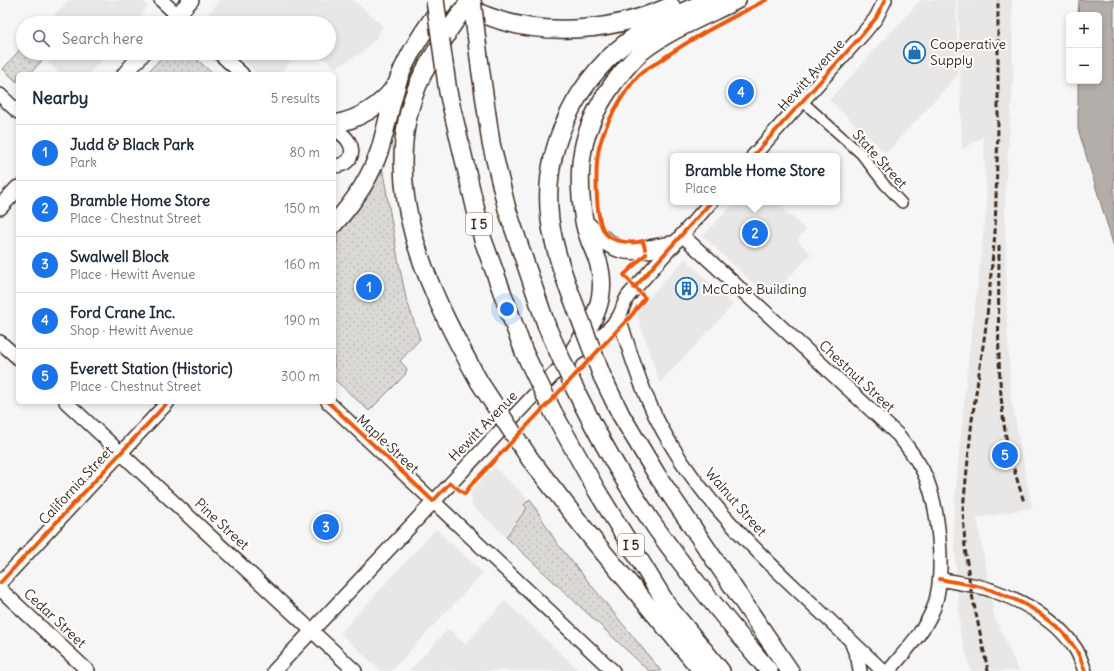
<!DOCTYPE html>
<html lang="en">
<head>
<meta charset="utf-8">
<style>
	:root { --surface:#fff; --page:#f6f6f7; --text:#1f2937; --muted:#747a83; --line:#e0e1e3; --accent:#1a73e8 }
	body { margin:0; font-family:Delius,sans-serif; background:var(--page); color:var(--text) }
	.controls { position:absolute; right:12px; top:12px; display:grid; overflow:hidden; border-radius:6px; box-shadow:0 2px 6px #0003 }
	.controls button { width:36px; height:36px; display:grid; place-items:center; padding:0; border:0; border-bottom:1px solid var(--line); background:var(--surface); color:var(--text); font:20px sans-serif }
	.you { position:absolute; left:507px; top:309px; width:14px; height:14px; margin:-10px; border:3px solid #fff; border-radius:50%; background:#1a73e8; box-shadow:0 0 0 6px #1a73e833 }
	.badge { display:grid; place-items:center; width:26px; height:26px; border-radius:50%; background:var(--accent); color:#fff; font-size:13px; font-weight:700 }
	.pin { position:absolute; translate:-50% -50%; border:2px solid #fff; box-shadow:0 1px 4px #0006 }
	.popup { position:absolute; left:670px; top:153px; width:170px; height:52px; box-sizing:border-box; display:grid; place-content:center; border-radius:6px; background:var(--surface); filter:drop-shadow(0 1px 3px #0005); font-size:13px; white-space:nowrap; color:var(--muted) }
	.popup b { font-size:15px; color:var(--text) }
	.popup::after { content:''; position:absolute; left:50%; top:100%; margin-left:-8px; border:8px solid transparent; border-top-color:var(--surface) }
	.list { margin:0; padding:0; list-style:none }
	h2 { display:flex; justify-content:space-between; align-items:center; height:52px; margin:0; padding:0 16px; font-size:17px }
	h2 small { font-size:13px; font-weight:400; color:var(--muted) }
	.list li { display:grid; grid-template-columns:26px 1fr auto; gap:12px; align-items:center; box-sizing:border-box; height:56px; padding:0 16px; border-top:1px solid var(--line) }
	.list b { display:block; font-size:15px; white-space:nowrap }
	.list p { margin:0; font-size:13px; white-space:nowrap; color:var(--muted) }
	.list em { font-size:13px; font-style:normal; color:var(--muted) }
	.icon { flex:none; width:22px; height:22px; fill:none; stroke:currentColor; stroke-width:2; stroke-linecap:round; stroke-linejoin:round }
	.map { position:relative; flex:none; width:1114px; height:671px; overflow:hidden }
	.search { position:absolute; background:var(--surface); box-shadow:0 2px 6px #0003; left:16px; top:16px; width:320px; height:44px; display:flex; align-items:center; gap:10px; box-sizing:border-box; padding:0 14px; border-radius:22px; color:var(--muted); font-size:15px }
	.panel { position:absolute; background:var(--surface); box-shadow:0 2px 6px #0003; left:16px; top:72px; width:320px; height:332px; border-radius:6px }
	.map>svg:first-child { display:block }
</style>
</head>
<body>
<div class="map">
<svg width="1114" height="671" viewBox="0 0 1114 671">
	<defs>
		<pattern id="grass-dots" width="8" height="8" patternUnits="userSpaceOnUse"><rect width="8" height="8" fill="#dbd9d6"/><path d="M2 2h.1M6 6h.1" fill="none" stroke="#bdbab7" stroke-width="1.8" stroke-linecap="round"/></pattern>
	</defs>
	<rect width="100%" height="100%" fill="#f7f6f6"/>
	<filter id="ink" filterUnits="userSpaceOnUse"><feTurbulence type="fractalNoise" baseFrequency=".025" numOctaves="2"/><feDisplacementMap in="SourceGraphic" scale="8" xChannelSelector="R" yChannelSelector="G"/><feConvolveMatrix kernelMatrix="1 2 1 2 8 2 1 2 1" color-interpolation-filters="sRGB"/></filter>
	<g filter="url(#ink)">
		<!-- built -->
		<path fill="#e9e7e6" d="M68,0H142L148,6L136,23H47Z
			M221,0H353L383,26L376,39L360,54L335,68L318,53H329V23H218L208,13Z
			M921,0H956L958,75L886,153L829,100Z
			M958,0H1012L1013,83L1005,192L1007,321L1011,398L1032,508L977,518L995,618L1019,671H971L960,632L953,520L967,370L987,204L983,136L962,150Z
			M38,53H109L89,74H60Z
			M235,53H298L279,74H258Z
			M735,202H776L806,230L797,240L811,254L769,298L703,236Z
			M685,259L733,305L660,383L636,312Z
			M494,467L529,500L524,505L528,508L506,537L472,506L471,491Z
			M436,529L483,573L391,671H381L340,633Z
			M505,601L580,671H409L448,629L465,644Z"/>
		<!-- grass -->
		<path fill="url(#grass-dots)" stroke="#8b827a" d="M23,46V53H38L44,58L30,74H18L17,82L3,69Z
			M166,53H190L213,74H146Z
			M382,166L398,259L406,298L420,339L400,361L407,369L405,375L369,411L334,379V277L338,232L357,210L373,185Z
			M530,499L556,542L661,671H649L506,537L527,508L524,505Z"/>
		<!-- water -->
		<path fill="#b4aeaa" stroke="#847972" d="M1079,0H1114V247L1078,129V81H1099V15H1078Z"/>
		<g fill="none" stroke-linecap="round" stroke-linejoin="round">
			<defs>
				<path id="street" d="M802,101L861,154L885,185L902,203"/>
				<path id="secondary" d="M161,0L186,23
					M219,53L242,74
					M0,95L18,112
					M334,130C357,139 358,165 334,166
					M753,156L862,35L876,18L885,0
					M682,235L898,435C907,446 915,457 922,469C939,501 946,573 934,607C925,631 905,651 889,671
					M619,317C632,360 646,404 670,443C702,497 745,540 790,583C821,612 852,642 883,671
					M0,342L18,358
					M66,402L355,671
					M328,402L613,671
					M940,579C956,583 975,584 991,590C1023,601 1056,619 1075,648C1080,655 1082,664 1085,671
					M0,583L168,402
					M0,589L88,671
					M852,644L858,659L860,671
					M274,671L569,358C585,348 608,333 618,318C623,311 623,302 629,295L711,202"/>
				<path id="primary" d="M170,23L191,0
					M125,74L143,53
					M0,207L18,188"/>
				<path id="highway" d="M461,3C524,41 607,34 671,6
					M446,36C437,50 427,64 420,80C374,183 430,294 480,383
					M480,66L491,143L507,209L547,327
					M448,92L483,240L524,352
					M334,124C357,120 382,106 395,86
					M334,224C354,202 371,177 380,149C387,126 391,101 399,78C410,50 428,24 446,0
					M586,224C619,258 628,252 672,245
					M568,287C560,265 553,243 550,220C541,147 578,75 638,34C660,20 686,11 710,0
					M569,358C590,326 610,301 598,261C593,248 586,235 584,221C575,167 581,128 613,84C622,72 630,62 641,52C669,30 705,16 737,0
					M602,376L621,415L657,475L790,671
					M574,387C598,436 625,484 656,528C691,578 730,624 769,671
					M553,412L597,491L668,606L721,671
					M530,459L594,541L702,671"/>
			</defs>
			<!-- street casing -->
			<use href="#street" stroke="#3b2a1e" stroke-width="12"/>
			<!-- secondary casing -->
			<use href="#secondary" stroke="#3b2a1e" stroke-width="16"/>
			<!-- primary casing -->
			<use href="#primary" stroke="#3b2a1e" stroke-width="18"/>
			<!-- highway casing -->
			<use href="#highway" stroke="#3b2a1e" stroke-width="20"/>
			<!-- street -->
			<use href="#street" stroke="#fff" stroke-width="9"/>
			<!-- secondary -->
			<use href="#secondary" stroke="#fff" stroke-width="13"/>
			<!-- primary -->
			<use href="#primary" stroke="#fff" stroke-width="15"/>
			<!-- highway -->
			<use href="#highway" stroke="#fff" stroke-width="17"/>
			<!-- rail -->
			<path stroke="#3b2a1e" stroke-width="3" stroke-dasharray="6 3" stroke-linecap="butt" d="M999,245C999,307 996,370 1005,431C1009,455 1017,479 1024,502
				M988,671L970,585L965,548L963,509L972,420L986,326L995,233L998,127V0"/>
			<defs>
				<path id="highway-bridge" d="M435,0L448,92
					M472,0L480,66
					M449,30L470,0
					M568,287L602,376
					M547,327L574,387
					M524,352L553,412
					M480,383L530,459"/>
			</defs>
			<!-- highway-bridge casing -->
			<use href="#highway-bridge" stroke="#3b2a1e" stroke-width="20" stroke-linecap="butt"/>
			<!-- highway-bridge -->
			<use href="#highway-bridge" stroke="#fff" stroke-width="17"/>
			<defs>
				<path id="cycleway" d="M753,156L862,35L876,18L885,0
					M645,249L643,241C632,244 614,242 606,234C594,221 595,161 600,144C606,122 623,93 638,76C644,69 654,65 661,60C694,36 730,19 766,0
					M634,288L711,202
					M328,402L433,501L450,483L465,494L470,486L631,316L645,298L624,275L646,254
					M940,579C956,583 975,584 991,590C1023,601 1056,619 1075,648C1080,655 1082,664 1085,671
					M0,583L168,402"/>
			</defs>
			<!-- cycleway casing -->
			<use href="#cycleway" stroke="#fff" stroke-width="6"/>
			<!-- cycleway -->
			<use href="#cycleway" stroke="#e8590c" stroke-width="4"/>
		</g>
	</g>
	<!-- icons -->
	<defs>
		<symbol id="shop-ring" viewBox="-11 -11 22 22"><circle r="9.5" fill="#fff" stroke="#1f6fb2" stroke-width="1.5"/><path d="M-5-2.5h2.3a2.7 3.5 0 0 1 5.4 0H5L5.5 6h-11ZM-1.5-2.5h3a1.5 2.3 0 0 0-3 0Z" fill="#1f6fb2"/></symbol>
		<symbol id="building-ring" viewBox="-11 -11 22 22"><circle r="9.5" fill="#fff" stroke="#1f6fb2" stroke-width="1.5"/><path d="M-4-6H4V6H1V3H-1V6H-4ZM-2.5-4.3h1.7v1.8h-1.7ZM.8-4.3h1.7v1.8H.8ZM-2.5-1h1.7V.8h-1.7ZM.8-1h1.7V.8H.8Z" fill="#1f6fb2"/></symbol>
	</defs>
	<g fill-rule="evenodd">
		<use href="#shop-ring" x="902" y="40" width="25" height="25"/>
		<use href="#building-ring" x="674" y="276" width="25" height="25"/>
	</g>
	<g text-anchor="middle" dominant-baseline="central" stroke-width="4" stroke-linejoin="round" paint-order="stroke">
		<!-- shield labels -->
		<g fill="#fff" stroke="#766a62" stroke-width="1">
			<rect x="466" y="213" width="26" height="22" rx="3"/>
			<rect x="618" y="534" width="26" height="22" rx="3"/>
		</g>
		<g font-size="13" font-weight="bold" fill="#3b2a1e">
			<text x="479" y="224">I 5</text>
			<text x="631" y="545">I 5</text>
		</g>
		<!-- poi labels -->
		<g font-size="14" fill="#3b2a1e" stroke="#fff" text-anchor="start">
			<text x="930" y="44">Cooperative<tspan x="930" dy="16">Supply</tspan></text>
			<text x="702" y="289">McCabe Building</text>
		</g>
		<!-- street labels -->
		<g font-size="14" fill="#3b2a1e" stroke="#fff">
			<text transform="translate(811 75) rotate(-48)">Hewitt Avenue</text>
			<text transform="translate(880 159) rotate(48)">State Street</text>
			<text transform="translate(857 376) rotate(43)">Chestnut Street</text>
			<text transform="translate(483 426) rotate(-46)">Hewitt Avenue</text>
			<text transform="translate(388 444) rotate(43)">Maple Street</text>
			<text transform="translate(76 485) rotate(-47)">California Street</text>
			<text transform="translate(736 502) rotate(49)">Walnut Street</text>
			<text transform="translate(222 524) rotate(43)">Pine Street</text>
			<text transform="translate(55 618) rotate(43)">Cedar Street</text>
		</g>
	</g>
</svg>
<div class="controls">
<button>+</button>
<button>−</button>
</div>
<div class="you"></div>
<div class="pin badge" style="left:369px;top:287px">1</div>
<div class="pin badge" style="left:755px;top:233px">2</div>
<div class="popup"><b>Bramble Home Store</b>Place</div>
<div class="pin badge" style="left:326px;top:527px">3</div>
<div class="pin badge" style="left:741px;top:92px">4</div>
<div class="pin badge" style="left:1005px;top:455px">5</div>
<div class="search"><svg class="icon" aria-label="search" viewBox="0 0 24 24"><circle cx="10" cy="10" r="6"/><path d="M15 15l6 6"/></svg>Search here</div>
<section class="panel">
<h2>Nearby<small>5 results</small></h2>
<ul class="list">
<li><span class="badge">1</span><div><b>Judd &amp; Black Park</b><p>Park</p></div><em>80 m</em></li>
<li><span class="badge">2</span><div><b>Bramble Home Store</b><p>Place · Chestnut Street</p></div><em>150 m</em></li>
<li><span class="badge">3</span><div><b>Swalwell Block</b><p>Place · Hewitt Avenue</p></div><em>160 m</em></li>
<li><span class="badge">4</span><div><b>Ford Crane Inc.</b><p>Shop · Hewitt Avenue</p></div><em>190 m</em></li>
<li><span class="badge">5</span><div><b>Everett Station (Historic)</b><p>Place · Chestnut Street</p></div><em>300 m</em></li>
</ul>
</section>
</div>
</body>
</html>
